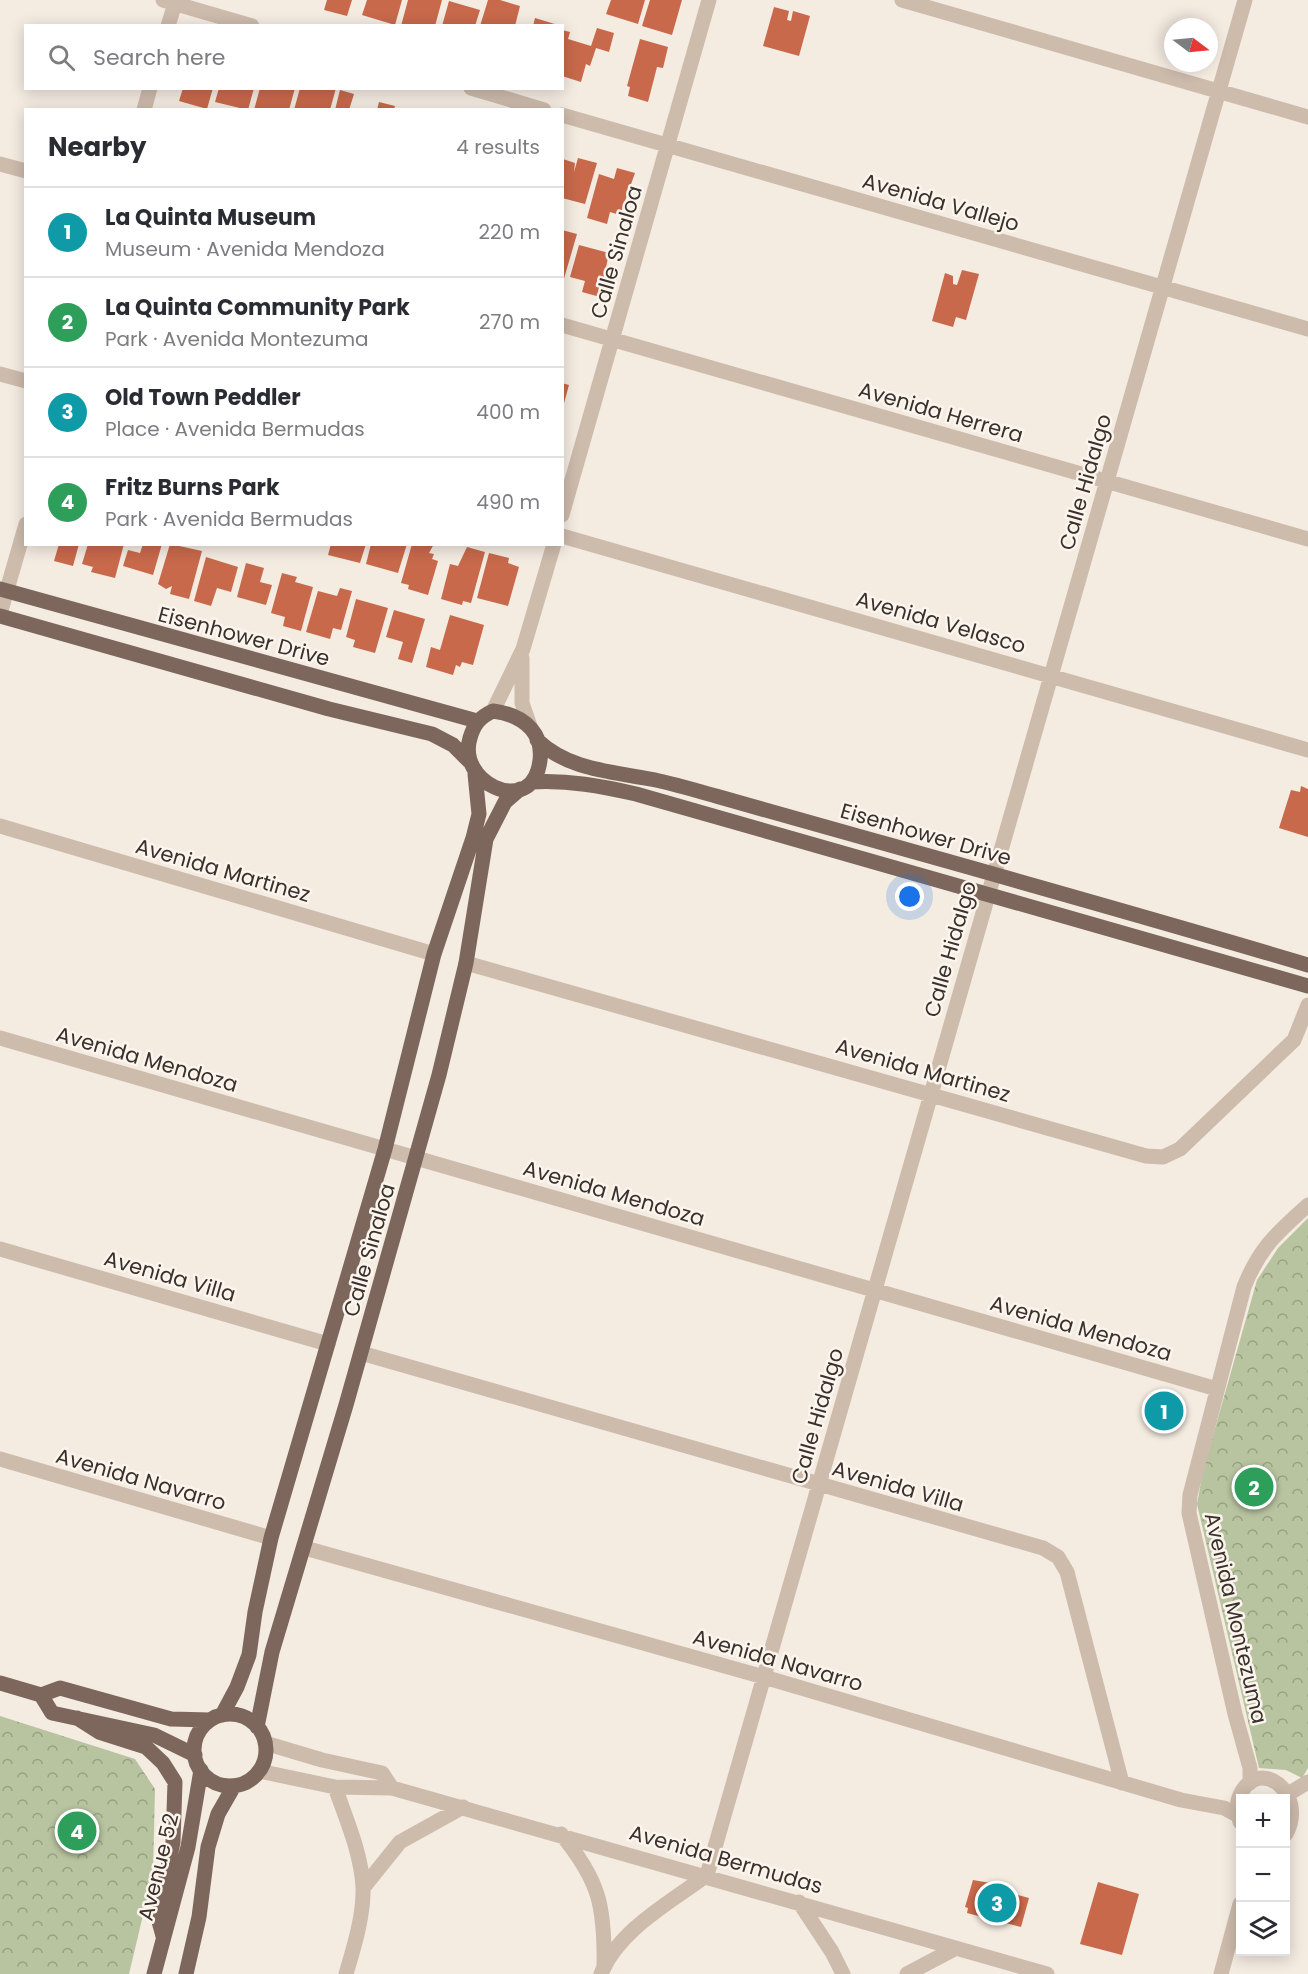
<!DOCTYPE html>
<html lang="en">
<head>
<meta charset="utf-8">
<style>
	:root { --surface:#fff; --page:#f2f2f3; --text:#2b2b33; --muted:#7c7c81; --line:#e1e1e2; --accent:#1f5a5e }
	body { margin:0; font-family:Poppins,sans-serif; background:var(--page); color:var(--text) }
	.controls { position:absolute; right:18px; bottom:18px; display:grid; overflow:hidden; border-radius:0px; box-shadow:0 3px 15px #0003 }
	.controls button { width:54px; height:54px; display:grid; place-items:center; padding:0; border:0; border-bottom:2px solid var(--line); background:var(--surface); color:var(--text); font:30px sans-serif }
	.compass { position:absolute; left:1164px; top:18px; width:54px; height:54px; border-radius:50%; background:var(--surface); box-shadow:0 3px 15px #0003; rotate:106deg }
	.you { position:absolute; left:910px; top:897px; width:21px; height:21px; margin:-15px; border:4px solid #fff; border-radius:50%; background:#1a73e8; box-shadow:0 0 0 9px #1a73e833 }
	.badge { display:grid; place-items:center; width:39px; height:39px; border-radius:50%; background:var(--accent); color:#fff; font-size:20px; font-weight:700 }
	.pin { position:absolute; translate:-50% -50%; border:3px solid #fff; box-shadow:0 2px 6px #0006 }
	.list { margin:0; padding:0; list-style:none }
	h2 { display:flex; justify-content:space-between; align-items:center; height:78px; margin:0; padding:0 24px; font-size:26px }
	h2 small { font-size:20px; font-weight:400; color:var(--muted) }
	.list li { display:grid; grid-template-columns:39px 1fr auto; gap:18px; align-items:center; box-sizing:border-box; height:90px; padding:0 24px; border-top:2px solid var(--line) }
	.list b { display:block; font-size:22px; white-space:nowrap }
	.list p { margin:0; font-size:20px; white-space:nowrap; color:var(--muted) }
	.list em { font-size:20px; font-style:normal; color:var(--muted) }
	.icon { flex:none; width:33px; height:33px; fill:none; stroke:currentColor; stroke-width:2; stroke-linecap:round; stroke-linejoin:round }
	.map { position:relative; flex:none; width:1308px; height:1974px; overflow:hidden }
	.search { position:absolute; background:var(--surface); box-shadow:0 3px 15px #0003; left:24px; top:24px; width:540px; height:66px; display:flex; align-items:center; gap:15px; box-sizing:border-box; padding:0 21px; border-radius:0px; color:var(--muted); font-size:22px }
	.panel { position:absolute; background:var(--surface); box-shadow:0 3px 15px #0003; left:24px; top:108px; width:540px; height:438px; border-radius:0px }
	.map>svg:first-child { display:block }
</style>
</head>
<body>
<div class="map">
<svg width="1308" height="1974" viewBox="0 0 1308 1974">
	<defs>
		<pattern id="park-crowns" width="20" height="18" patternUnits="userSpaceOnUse" patternTransform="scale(1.5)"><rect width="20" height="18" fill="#b8c4a0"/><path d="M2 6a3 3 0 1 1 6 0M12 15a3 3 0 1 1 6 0" fill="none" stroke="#97a083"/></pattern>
	</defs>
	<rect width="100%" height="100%" fill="#f4ebe1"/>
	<!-- park -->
	<path fill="url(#park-crowns)" d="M1308,1218V1768L1302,1778L1286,1770L1259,1768L1197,1504L1203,1471L1257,1280L1278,1248Z
		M0,1716L135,1759L155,1789L153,1873L129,1974H0Z"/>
	<!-- building -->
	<path fill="#c8694b" d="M327,0H352L347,16L324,10Z
		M367,0H402L395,25L362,15Z
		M408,0H442L435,26H401Z
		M488,0H500L520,6L515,26H480Z
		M611,0H645L638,24L606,14Z
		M650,0H682L672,35L642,26Z
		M449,1L480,10L475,26H442Z
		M774,7L789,11L787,20L791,21L793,11L810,16L799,56L763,46Z
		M535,18L558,25V26H533Z
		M597,28L614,33L609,52L596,48L590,66L586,64L581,82L562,76V30L570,32L568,39L591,46Z
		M640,39L668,47L663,68L657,67L648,102L628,96L630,87L627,86Z
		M183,88H213L207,109L179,101Z
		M219,88H254L248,110L215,102Z
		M260,88H295L289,110H254Z
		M300,88H336L330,110H294Z
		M340,90L354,94L349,110H335Z
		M379,102L395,106L394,110H377Z
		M578,158L597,163L585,204L562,198L563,159L575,163L574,172Z
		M617,168L635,173L620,215L610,212L607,224L587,218L599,174L614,179Z
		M562,230L577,234L563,282H562Z
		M579,245L609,253L600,297L582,292L585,281L570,277Z
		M962,270L979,274L966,320L956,317L953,327L932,321L945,273L953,276V284L957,285Z
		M562,383L569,385L563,407H562Z
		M59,544H79L73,566L54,561Z
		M88,544H124L115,578L91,572L93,567L82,564Z
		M143,544H162L153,575L123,566L128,550L140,553Z
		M170,544L202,551L189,599L170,594L172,586L166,589L158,584Z
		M331,544H366L360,563L328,555Z
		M371,544H407L398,573L366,564Z
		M412,544H434L429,553L434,554L432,559L438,561L428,595L408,589L409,585L401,583Z
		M467,547L485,552L471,603L463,601L462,605L441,599L450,564L458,566Z
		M489,553L509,558L508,563L519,567L508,606L477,598Z
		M206,557L238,567L231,592L217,588L211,606L194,601Z
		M246,563L264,568L260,582L272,585L266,605L237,597Z
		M282,573L297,577L295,582L313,587L301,631L283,626L285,617L271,613Z
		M340,588L352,591L341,630L333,628L330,639L306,632L318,591L337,596Z
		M356,599L388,608L375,653L353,647L355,640L346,637Z
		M394,610L425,619L412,663L398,659L403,642L386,637Z
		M450,615L484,625L473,665L462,662L460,667L456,665L453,675L426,667L431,647L440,650Z
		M1301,786L1308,789V837L1279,828L1291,790L1300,792Z
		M1152,1397L1181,1404L1175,1426L1147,1419Z
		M973,1880L1008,1886L1006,1892L1029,1898L1021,1927L967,1913L968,1908L965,1907Z
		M1098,1882L1139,1894L1122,1955L1080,1944Z"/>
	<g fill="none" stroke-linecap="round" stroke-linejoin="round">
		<!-- minor -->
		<path stroke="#cdbbac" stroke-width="15" d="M163,0L252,26
			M902,0L1308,117
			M168,26L176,0
			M471,88L544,110
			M144,110L150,88
			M562,115L1308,329
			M0,164L26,171
			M562,325L1308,539
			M0,374L26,381
			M562,515L709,0
			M562,536L1308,750
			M0,614L26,524
			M522,658V703L530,726
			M493,711L523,649L554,544
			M0,826L434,954
			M466,963L1146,1156L1163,1157L1180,1149L1294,1040L1308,1005
			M0,1038L1217,1389
			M0,1249L328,1344
			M361,1353L1043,1548L1058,1557L1067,1572L1122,1783
			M0,1459L271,1538
			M305,1548L764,1677L1181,1800L1224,1808L1237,1815
			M265,1743L322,1760L382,1773L392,1788
			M259,1771L335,1787L392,1788L1047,1974
			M1250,1783V1768L1235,1714L1189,1513L1190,1495L1244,1287C1260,1247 1277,1233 1308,1205
			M335,1787C346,1819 361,1852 363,1887C364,1915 354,1947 346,1974
			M1293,1791L1308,1782
			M1240,1822C1237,1813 1236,1804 1240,1795C1259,1755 1308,1793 1286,1834
			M561,1834C599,1880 605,1906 604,1965
			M363,1888L400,1842L463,1807
			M799,1902L832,1952L843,1974
			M601,1974C618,1930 671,1902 707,1875L1245,0
			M907,1974L956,1948
			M1221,1974L1240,1904"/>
		<!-- major -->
		<path stroke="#7d675c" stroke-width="15" d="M0,589L477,721
			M0,616L329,709L432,734L453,745L469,761
			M493,711C525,715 548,735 538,770C525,814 457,782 470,738C474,724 480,717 493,711Z
			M537,740C569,770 609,771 650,779C672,783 694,790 716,796C913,852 1111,906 1308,965
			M532,782C569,780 601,786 636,794L1308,986
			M0,1683L41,1695L60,1688L171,1719L210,1720
			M41,1695L52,1713L154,1735L195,1755
			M194 1750a36 36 0 1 1 72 0a36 36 0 1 1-72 0Z
			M222,1715L237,1687L249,1655L255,1612L271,1538L385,1149L434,954L473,838L479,814L475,774
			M77,1718L99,1732L146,1747L163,1763L175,1782L173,1842L158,1918L163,1936
			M257,1727L272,1652L346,1405L439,1075L466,963L486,839L505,802L520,789
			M154,1974L188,1847L201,1770
			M186,1974L199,1917L208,1847L218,1814L234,1786"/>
	</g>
	<g text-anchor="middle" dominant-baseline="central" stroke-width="5" stroke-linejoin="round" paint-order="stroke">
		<!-- street labels -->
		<g font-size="21" fill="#3b302b" stroke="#fbf5ee">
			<text transform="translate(941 202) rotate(16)">Avenida Vallejo</text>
			<text transform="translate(616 252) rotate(-74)">Calle Sinaloa</text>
			<text transform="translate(941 412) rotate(16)">Avenida Herrera</text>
			<text transform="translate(1085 482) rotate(-74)">Calle Hidalgo</text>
			<text transform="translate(941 622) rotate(16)">Avenida Velasco</text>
			<text transform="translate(244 636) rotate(15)">Eisenhower Drive</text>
			<text transform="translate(926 834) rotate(16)">Eisenhower Drive</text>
			<text transform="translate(223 870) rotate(16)">Avenida Martinez</text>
			<text transform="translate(950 949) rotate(-74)">Calle Hidalgo</text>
			<text transform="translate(147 1059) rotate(16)">Avenida Mendoza</text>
			<text transform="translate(923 1070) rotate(16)">Avenida Martinez</text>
			<text transform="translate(614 1193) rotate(16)">Avenida Mendoza</text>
			<text transform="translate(369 1250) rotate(-74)">Calle Sinaloa</text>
			<text transform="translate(170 1276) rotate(16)">Avenida Villa</text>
			<text transform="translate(1081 1328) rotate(16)">Avenida Mendoza</text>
			<text transform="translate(817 1416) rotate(-74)">Calle Hidalgo</text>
			<text transform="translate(141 1479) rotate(16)">Avenida Navarro</text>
			<text transform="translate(898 1486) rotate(16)">Avenida Villa</text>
			<text transform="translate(1236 1618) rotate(77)">Avenida Montezuma</text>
			<text transform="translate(778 1660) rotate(16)">Avenida Navarro</text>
			<text transform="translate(726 1859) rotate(16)">Avenida Bermudas</text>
			<text transform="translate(158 1867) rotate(-76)">Avenue 52</text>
		</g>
	</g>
</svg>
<div class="controls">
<button>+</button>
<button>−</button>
<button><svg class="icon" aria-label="layers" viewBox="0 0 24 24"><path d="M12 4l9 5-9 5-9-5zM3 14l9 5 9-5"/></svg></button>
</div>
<svg class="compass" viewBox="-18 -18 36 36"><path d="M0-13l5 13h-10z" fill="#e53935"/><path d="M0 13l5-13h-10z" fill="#7c7c81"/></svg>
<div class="you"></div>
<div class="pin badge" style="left:1164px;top:1411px;background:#0f9aa8">1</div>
<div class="pin badge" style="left:1254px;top:1487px;background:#2e9e5b">2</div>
<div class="pin badge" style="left:997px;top:1903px;background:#0f9aa8">3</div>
<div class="pin badge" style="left:77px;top:1831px;background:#2e9e5b">4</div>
<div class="search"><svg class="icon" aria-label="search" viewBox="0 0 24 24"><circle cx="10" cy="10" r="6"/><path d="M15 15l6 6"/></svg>Search here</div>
<section class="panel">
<h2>Nearby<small>4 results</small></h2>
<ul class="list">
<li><span class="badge" style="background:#0f9aa8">1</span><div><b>La Quinta Museum</b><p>Museum · Avenida Mendoza</p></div><em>220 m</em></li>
<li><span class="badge" style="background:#2e9e5b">2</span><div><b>La Quinta Community Park</b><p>Park · Avenida Montezuma</p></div><em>270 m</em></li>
<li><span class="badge" style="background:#0f9aa8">3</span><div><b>Old Town Peddler</b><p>Place · Avenida Bermudas</p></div><em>400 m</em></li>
<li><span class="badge" style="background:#2e9e5b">4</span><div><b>Fritz Burns Park</b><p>Park · Avenida Bermudas</p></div><em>490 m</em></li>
</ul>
</section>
</div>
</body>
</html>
